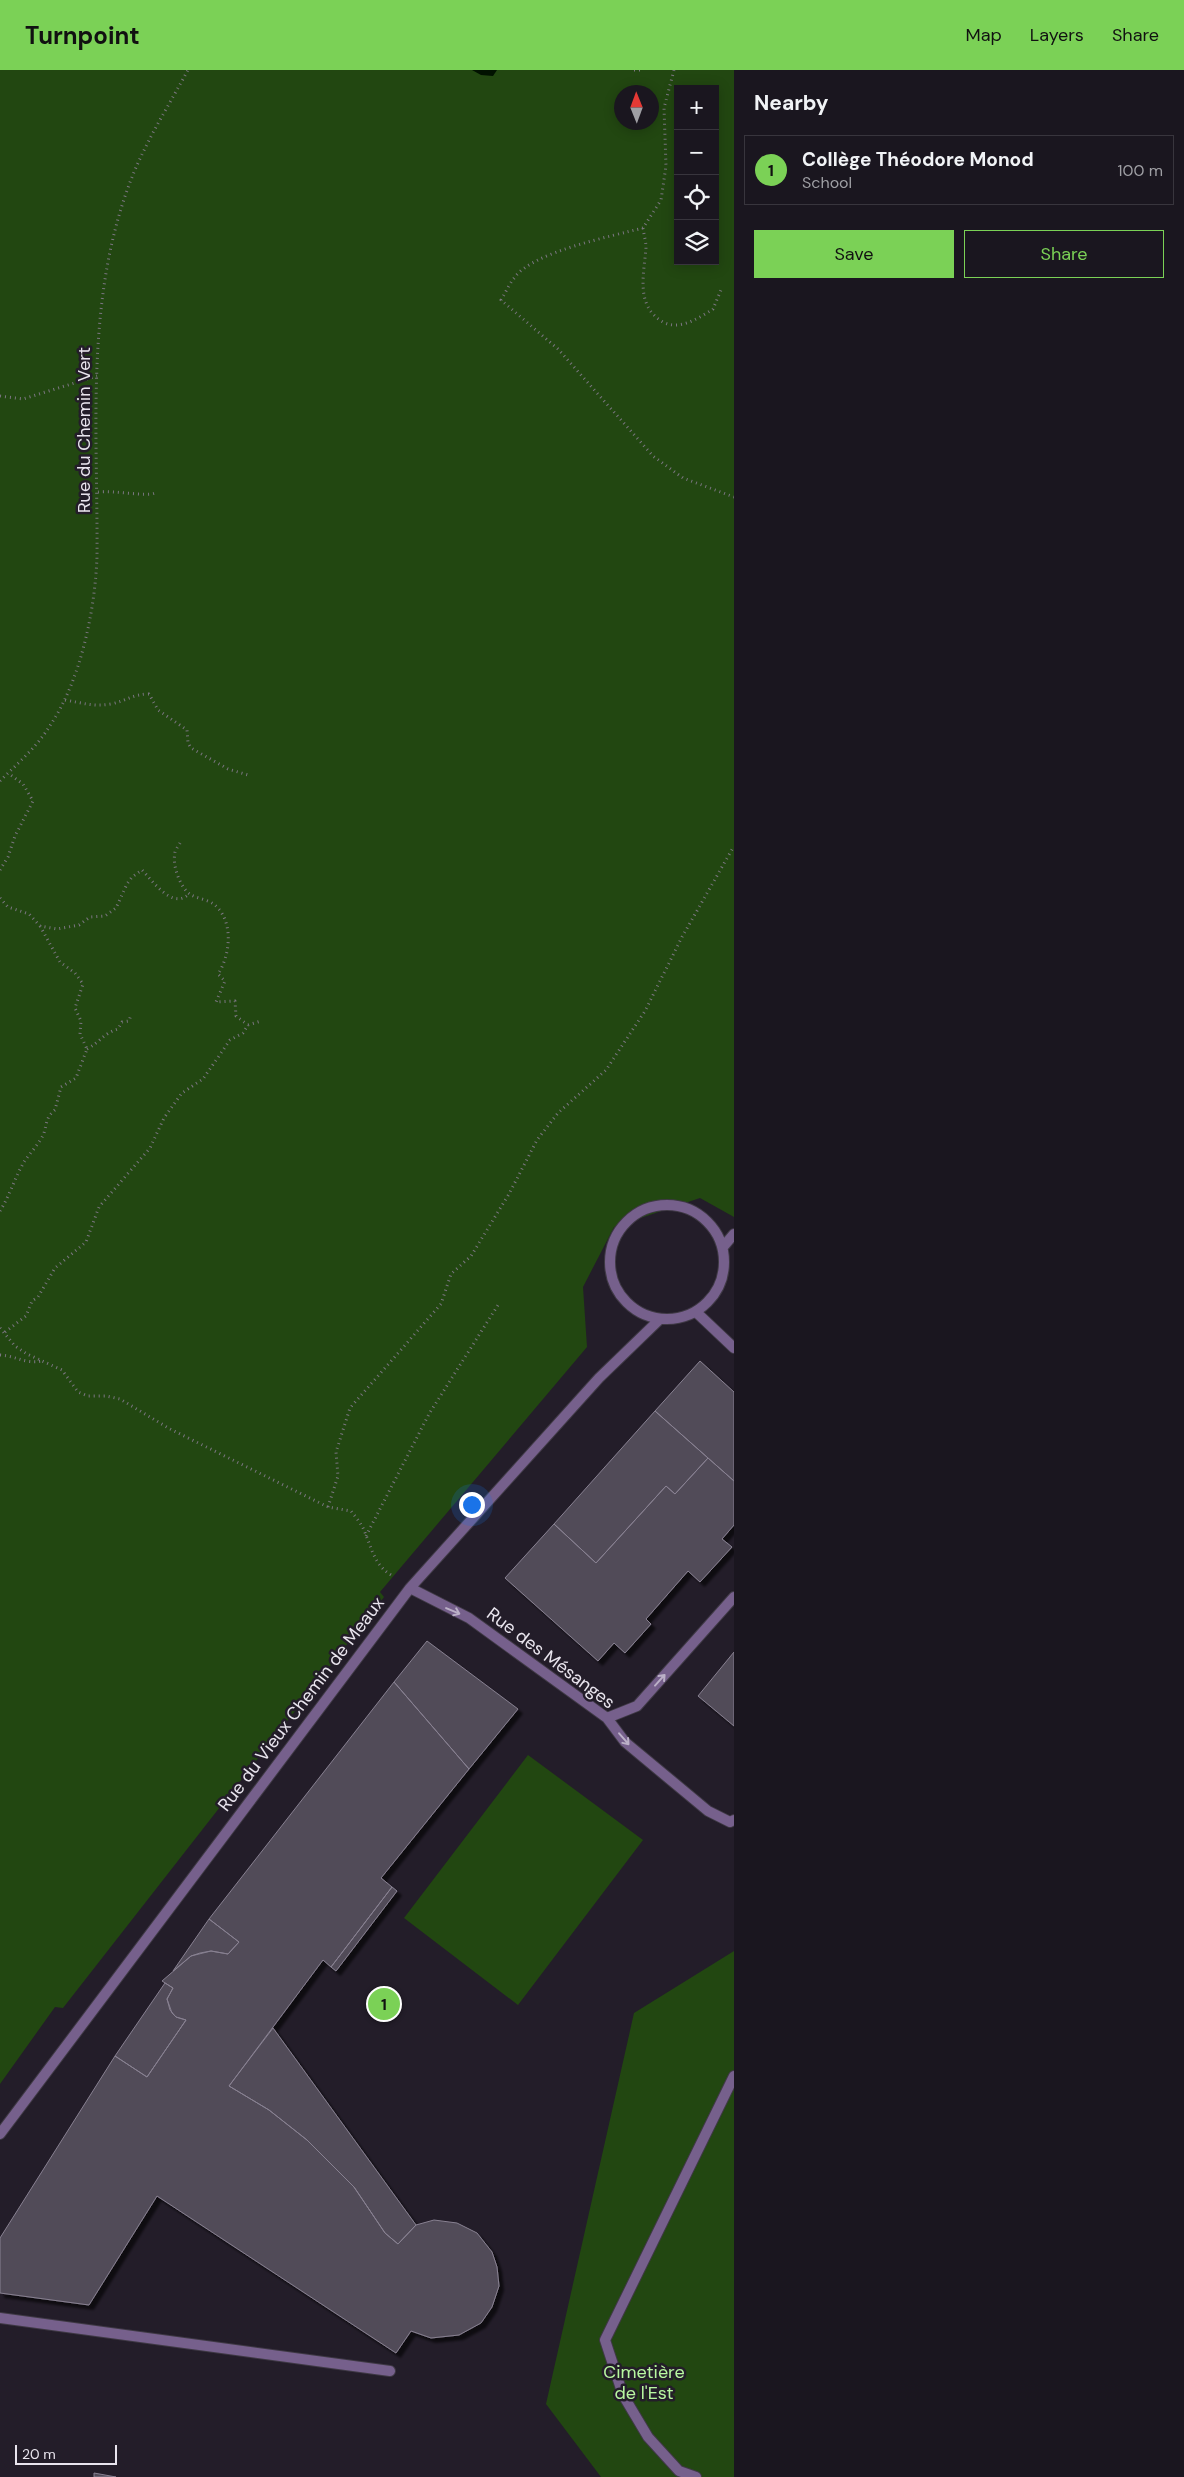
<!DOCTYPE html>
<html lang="en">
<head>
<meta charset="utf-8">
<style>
	:root { --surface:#1a161f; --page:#231f28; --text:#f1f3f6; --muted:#9f9fa4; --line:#38353d; --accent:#7bd156 }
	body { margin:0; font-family:"DM Sans",sans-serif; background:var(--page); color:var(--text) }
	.controls { position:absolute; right:15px; top:15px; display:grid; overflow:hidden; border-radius:0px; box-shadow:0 2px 12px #0003 }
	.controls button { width:45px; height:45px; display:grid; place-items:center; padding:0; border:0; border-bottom:1px solid var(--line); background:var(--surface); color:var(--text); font:25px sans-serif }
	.compass { position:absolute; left:614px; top:15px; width:45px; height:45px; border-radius:50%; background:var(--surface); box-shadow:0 2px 12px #0003; rotate:359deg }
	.scale { position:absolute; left:15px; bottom:12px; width:102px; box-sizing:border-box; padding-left:5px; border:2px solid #e9e5ee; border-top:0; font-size:14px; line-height:18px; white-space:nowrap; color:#e9e5ee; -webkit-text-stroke:4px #231d29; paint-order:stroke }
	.you { position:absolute; left:471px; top:1434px; width:18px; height:18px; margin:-12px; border:4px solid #fff; border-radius:50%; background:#1a73e8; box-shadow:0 0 0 8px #1a73e833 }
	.badge { display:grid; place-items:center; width:32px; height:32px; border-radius:50%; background:var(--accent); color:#111; font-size:16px; font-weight:700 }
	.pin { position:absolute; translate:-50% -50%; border:2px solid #fff; box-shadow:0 1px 5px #0006 }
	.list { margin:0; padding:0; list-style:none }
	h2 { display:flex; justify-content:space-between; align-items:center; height:65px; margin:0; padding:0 20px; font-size:21px }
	h2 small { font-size:16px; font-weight:400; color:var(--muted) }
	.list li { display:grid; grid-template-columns:32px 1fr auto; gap:15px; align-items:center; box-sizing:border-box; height:70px; margin:0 10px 10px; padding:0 10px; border:1px solid var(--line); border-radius:0px }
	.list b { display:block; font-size:19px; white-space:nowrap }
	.list p { margin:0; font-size:16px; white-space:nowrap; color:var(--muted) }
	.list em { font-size:16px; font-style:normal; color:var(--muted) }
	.actions { display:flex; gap:10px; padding:15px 20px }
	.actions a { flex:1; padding:11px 0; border:1px solid var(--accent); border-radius:0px; text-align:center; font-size:18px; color:var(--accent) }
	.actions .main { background:var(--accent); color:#111 }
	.icon { flex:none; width:28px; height:28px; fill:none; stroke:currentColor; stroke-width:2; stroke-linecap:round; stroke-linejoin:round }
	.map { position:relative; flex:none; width:734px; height:2407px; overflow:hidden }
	header { display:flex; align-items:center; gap:30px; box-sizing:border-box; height:70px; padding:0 25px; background:var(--accent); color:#111 }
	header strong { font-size:24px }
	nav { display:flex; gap:28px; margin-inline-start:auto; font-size:18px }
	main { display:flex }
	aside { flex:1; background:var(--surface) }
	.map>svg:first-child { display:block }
</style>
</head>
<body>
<header>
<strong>Turnpoint</strong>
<nav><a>Map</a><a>Layers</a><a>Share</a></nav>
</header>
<main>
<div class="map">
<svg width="734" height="2407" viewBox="0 0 734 2407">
	<defs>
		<filter id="shadow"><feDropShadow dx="4.5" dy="4.5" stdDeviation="1" flood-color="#0009"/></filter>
	</defs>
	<rect width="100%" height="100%" fill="#231d29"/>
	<!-- green -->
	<path fill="#224711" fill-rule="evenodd" d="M0,0H734V1147L700,1128L614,1157L583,1217L587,1277L380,1522L384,1527L63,1938L55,1937L0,2014ZM678,19H715V191H678ZM622,22H652V52H622Z
		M528,1685L643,1770L518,1935L404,1848Z
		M734,1881V2407H601L546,2334L634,1943Z"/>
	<!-- water -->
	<path fill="#011200" d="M472,0H497L493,6L481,5Z"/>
	<!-- building -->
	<path fill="#514b59" stroke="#888191" filter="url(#shadow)" d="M700,1291L734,1322V1411L655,1341Z
		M655,1341L708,1388L675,1424L666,1416L596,1493L554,1454Z
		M708,1388L734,1411V1455L722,1469L732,1477L700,1512L688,1501L646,1549L651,1554L625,1583L614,1573L598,1591L505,1508L554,1454L596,1493L666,1416L675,1424Z
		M427,1571L518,1639L469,1699L394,1612Z
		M734,1582V1656L698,1626Z
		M394,1612L469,1699L381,1808L392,1817L331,1897L323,1890L229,2016L269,2040L307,2070L354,2117L385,2163L398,2174L416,2155L434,2150L457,2153L477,2163L492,2182L497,2197L499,2216L492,2237L481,2253L459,2265L431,2268L411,2261L396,2283L157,2126L89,2235L0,2223V2168L115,1986L147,2007L186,1950L176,1947L172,1943L167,1929L173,1918L162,1911L191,1886L211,1881L228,1884L239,1872L209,1849Z
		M392,1817L397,1821L336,1901L331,1897Z
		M209,1849L239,1872L228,1884L211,1881L200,1883L191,1886L173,1901Z
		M165,1913L173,1918L167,1929L170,1940L176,1947L186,1950L147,2007L115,1986Z
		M273,1958L416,2155L398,2174L385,2163L354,2117L307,2070L269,2040L229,2016Z
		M94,2403L116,2407H94Z"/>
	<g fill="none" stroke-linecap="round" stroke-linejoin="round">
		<defs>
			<path id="lane" d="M0,2248L390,2301
				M696,2407L679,2401L648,2367L623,2325L605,2270L734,2006"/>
			<path id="street" d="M610 1192a57 57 0 1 1 114 0a57 57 0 1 1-114 0Z
				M723,1177L734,1164
				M696,1242L734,1278
				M410,1518L469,1548L607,1648L625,1672L708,1741L730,1752L734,1750
				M607,1648L637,1636L734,1527
				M0,2064L410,1518L599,1308L659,1250"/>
		</defs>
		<!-- lane casing -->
		<use href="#lane" stroke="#3f3945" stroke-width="12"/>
		<!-- street casing -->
		<use href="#street" stroke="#3f3945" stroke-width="12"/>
		<!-- path -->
		<path stroke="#7b7681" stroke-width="3" stroke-dasharray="1 4" stroke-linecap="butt" d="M634,0H642
			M674,0L664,38L666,96L661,130L643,158C644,165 646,172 646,178C644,204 635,236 663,252C679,261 699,248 713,239L721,220
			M643,158C612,166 533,182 515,207C509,214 506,222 501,230L558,279L653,386L683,408L734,427
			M0,326L23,329L97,306
			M98,422C113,420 146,427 155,423
			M65,630C82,633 95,637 111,634C126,631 133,624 149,624L158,640L187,660L188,673L191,678L228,699L248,705
			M0,711C18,693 38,676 51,654C81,609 95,540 97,487C98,362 85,234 129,115C144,74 168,37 188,0
			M180,773C179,775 175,780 175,783C172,795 180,818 191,825C199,829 210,830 216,836C234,853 230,886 218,904L225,911L216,932L235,931L236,946L248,955
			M0,800L8,787L15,766L33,731L23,714L8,703
			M0,828L8,837L29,844L40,856L57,859L79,855L90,847L105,846L116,838L127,814L132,807L142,800C153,811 172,840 189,824
			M87,979C100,972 104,963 118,959L122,952L129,951L131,945
			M0,1141C10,1125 15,1107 24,1092C30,1083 40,1073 44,1063C47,1053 46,1047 55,1040L61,1017L76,1008L87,979L80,964L81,951L75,938L83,914L75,903L60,892L40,856
			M0,1258L15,1276L27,1284L62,1300L78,1322L88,1326H106L120,1329L170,1359L328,1437L351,1441C355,1446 360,1452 363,1458C371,1475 373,1494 391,1505
			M5,1262L26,1246L32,1231L38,1227L55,1198L86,1172L99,1137L150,1078L164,1048L182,1023L203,1009L230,970L243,963L248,955L261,951
			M0,1285C17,1286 23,1294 42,1291
			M328,1437L338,1406L336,1382L350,1338L441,1234L451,1204L471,1186L509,1124L537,1070L558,1043L606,1000L645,941L682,867L734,776
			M366,1466L429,1344L498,1235"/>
		<!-- lane -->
		<use href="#lane" stroke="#76608c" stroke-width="10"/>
		<!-- street -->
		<use href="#street" stroke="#76608c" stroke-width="10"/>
	</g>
	<!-- one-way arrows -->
	<defs><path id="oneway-shaft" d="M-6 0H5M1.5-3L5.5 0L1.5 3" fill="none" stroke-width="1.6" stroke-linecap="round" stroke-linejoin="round" transform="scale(1.25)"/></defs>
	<g stroke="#bbb0c7">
		<use href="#oneway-shaft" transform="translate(453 1541) rotate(23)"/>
		<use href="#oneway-shaft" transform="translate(660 1610) rotate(-48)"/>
		<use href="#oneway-shaft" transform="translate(624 1669) rotate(49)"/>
	</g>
	<g text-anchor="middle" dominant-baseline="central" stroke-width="5" stroke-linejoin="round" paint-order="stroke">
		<!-- street labels -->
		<g font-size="18" fill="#e9e5ee" stroke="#231d29">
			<text transform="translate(84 360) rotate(-90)">Rue du Chemin Vert</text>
			<text transform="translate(551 1588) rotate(37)">Rue des Mésanges</text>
			<text transform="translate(301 1634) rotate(-53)">Rue du Vieux Chemin de Meaux</text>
		</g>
		<!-- park labels -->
		<g font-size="18" fill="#b8f7a0" stroke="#231d29">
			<text x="644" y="2302">Cimetière<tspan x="644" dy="21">de l'Est</tspan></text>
		</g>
	</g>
</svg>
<div class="controls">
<button>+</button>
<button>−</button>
<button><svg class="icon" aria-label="locate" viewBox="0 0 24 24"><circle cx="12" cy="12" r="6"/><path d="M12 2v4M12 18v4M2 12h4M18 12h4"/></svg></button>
<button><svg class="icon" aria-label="layers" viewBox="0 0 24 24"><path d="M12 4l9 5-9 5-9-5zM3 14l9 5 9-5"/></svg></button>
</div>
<svg class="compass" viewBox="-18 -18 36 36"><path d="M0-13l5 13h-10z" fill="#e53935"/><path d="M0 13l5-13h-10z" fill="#9f9fa4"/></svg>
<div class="scale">20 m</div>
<div class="you"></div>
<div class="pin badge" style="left:384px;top:1934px">1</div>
</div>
<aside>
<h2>Nearby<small></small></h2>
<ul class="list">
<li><span class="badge">1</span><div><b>Collège Théodore Monod</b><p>School</p></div><em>100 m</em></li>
</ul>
<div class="actions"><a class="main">Save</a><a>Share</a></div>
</aside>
</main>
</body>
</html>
